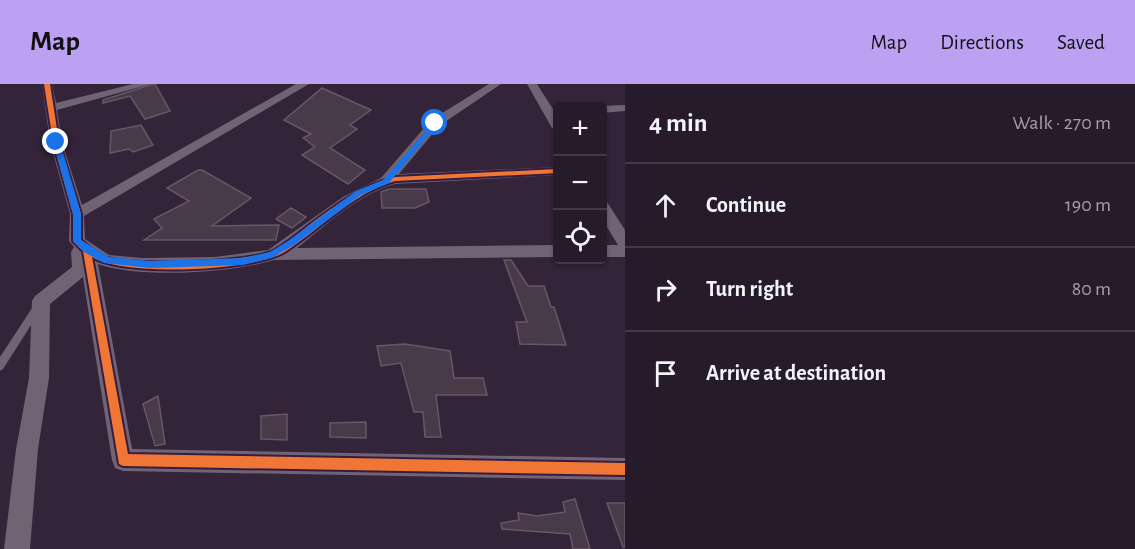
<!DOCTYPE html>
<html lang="en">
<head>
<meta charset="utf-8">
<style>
	:root { --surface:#261b2b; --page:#322837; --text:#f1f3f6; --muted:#a4a1a9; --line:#423947; --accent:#bca0f2 }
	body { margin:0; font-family:"Alegreya Sans",sans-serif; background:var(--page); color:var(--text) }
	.controls { position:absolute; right:18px; top:18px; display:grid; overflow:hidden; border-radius:6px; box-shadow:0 2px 4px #0004 }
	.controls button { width:54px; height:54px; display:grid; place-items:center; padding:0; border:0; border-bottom:2px solid var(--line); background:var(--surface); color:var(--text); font:30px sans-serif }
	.stop { position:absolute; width:18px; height:18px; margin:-14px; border:4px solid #1a73e8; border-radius:50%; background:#fff }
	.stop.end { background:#1a73e8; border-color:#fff; box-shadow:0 2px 6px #0008 }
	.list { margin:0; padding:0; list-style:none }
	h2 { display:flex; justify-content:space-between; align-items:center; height:78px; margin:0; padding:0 24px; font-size:26px }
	h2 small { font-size:20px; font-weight:400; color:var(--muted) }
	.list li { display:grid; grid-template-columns:39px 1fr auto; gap:18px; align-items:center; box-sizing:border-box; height:84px; padding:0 24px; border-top:2px solid var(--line) }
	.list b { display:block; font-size:22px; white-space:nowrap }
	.list em { font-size:20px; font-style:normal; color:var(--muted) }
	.icon { flex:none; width:33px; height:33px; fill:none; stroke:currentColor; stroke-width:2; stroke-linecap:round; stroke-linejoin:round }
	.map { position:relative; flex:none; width:625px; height:465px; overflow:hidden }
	header { display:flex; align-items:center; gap:36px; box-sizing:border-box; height:84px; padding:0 30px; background:var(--accent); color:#111 }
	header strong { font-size:28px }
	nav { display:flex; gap:33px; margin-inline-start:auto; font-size:21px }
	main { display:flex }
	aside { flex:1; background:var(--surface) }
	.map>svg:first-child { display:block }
</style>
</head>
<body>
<header>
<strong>Map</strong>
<nav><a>Map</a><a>Directions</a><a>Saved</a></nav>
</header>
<main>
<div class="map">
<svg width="625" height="465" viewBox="0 0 625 465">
	<rect width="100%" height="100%" fill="#332439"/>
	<!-- building -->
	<path fill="#483a49" stroke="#675767" stroke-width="1.5" d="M153,0H155L170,27L145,35L130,12L103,19V16Z
		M322,4L371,26L350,41L357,45L330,64L365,86L348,100L302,71L315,63L303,54L311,50L284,36Z
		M141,41L153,61L133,68L129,65L110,69L111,47Z
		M198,86H202L251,114L212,142L279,141L276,156H144L162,144L154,135L189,117L167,104Z
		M389,105H426L429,118L415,124H382L381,108Z
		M291,124L306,133L292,144L276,135Z
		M504,176H511L528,202H544L551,223H554L566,261L520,260L516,238H527Z
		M405,260L450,267L454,294H483L487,311H436L441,353H425L423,328H414L401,279L381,282L377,262Z
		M158,312L165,360L155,362L143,320Z
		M287,330V356L261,355V332Z
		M366,338V354L330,353V339Z
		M575,415L590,465H573L570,450L502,445L501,439L519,436L518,429L537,432L565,428L563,418Z
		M607,419H625V463H623Z"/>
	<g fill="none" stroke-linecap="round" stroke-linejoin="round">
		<!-- service -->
		<path fill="#6f6374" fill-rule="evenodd" d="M37,220L40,221L41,224L40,227L3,285L0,287V273L34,221Z"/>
		<!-- minor -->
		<path fill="#6f6374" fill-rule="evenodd" d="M42,0H52L56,19L133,0H151L57,26L62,58L82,121L296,0H309L84,132L85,155L109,171L142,174L215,173L268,166L343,113L381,94L431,36L489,0H501L439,42L399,90L558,83V91L395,100C357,111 328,140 297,164L558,161V173L274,176C231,189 140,195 98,180L132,365L625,374V396L123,387L115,384L112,376L83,193L50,220L49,294L38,365L30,465H4L16,365L29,294L32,217L35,212L72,183L71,168L74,163L69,157L70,130L50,58Z
			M527,0H537L558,33V48L552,44Z
			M625,21V27L602,29V22Z
			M602,117L607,118L625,146V173H602V161H618L602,135Z"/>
		<defs>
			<path id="cycleway" d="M44,0H50L59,58L81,130V156C89,163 97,170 107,174C136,182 249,179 275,166C287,159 298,150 308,142C336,121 361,102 395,93L558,85V89L395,97C351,110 321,145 283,169C249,187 125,193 92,173L128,370L625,379V391L123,382L119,380L83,167L73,157V130L53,58Z"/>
		</defs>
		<!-- cycleway casing -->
		<use href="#cycleway" stroke="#371c41" stroke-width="4"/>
		<!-- cycleway -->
		<use href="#cycleway" fill="#f07635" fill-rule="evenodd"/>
	</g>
	<!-- route -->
	<path fill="#1a73e8" d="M435,37L437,41L389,99L361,111L294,161L272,174L243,181L150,184L104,179L84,168L73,157V130L53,58L56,56L60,58L81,130V156L109,173L150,177L243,174L270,168L288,157L356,107L383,96Z"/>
</svg>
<div class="controls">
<button>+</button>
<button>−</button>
<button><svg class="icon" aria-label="locate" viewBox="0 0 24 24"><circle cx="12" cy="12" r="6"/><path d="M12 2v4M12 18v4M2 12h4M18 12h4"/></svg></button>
</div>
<div class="stop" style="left:435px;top:39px"></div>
<div class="stop end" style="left:56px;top:58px"></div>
</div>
<aside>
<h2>4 min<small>Walk · 270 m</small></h2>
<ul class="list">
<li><svg class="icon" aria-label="ahead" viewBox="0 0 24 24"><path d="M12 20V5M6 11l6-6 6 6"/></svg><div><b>Continue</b></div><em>190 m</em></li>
<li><svg class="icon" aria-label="right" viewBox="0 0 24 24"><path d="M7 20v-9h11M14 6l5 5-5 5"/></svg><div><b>Turn right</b></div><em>80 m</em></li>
<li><svg class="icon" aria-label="arrive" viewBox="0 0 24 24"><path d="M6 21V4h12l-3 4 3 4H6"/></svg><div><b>Arrive at destination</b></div></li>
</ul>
</aside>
</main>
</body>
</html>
